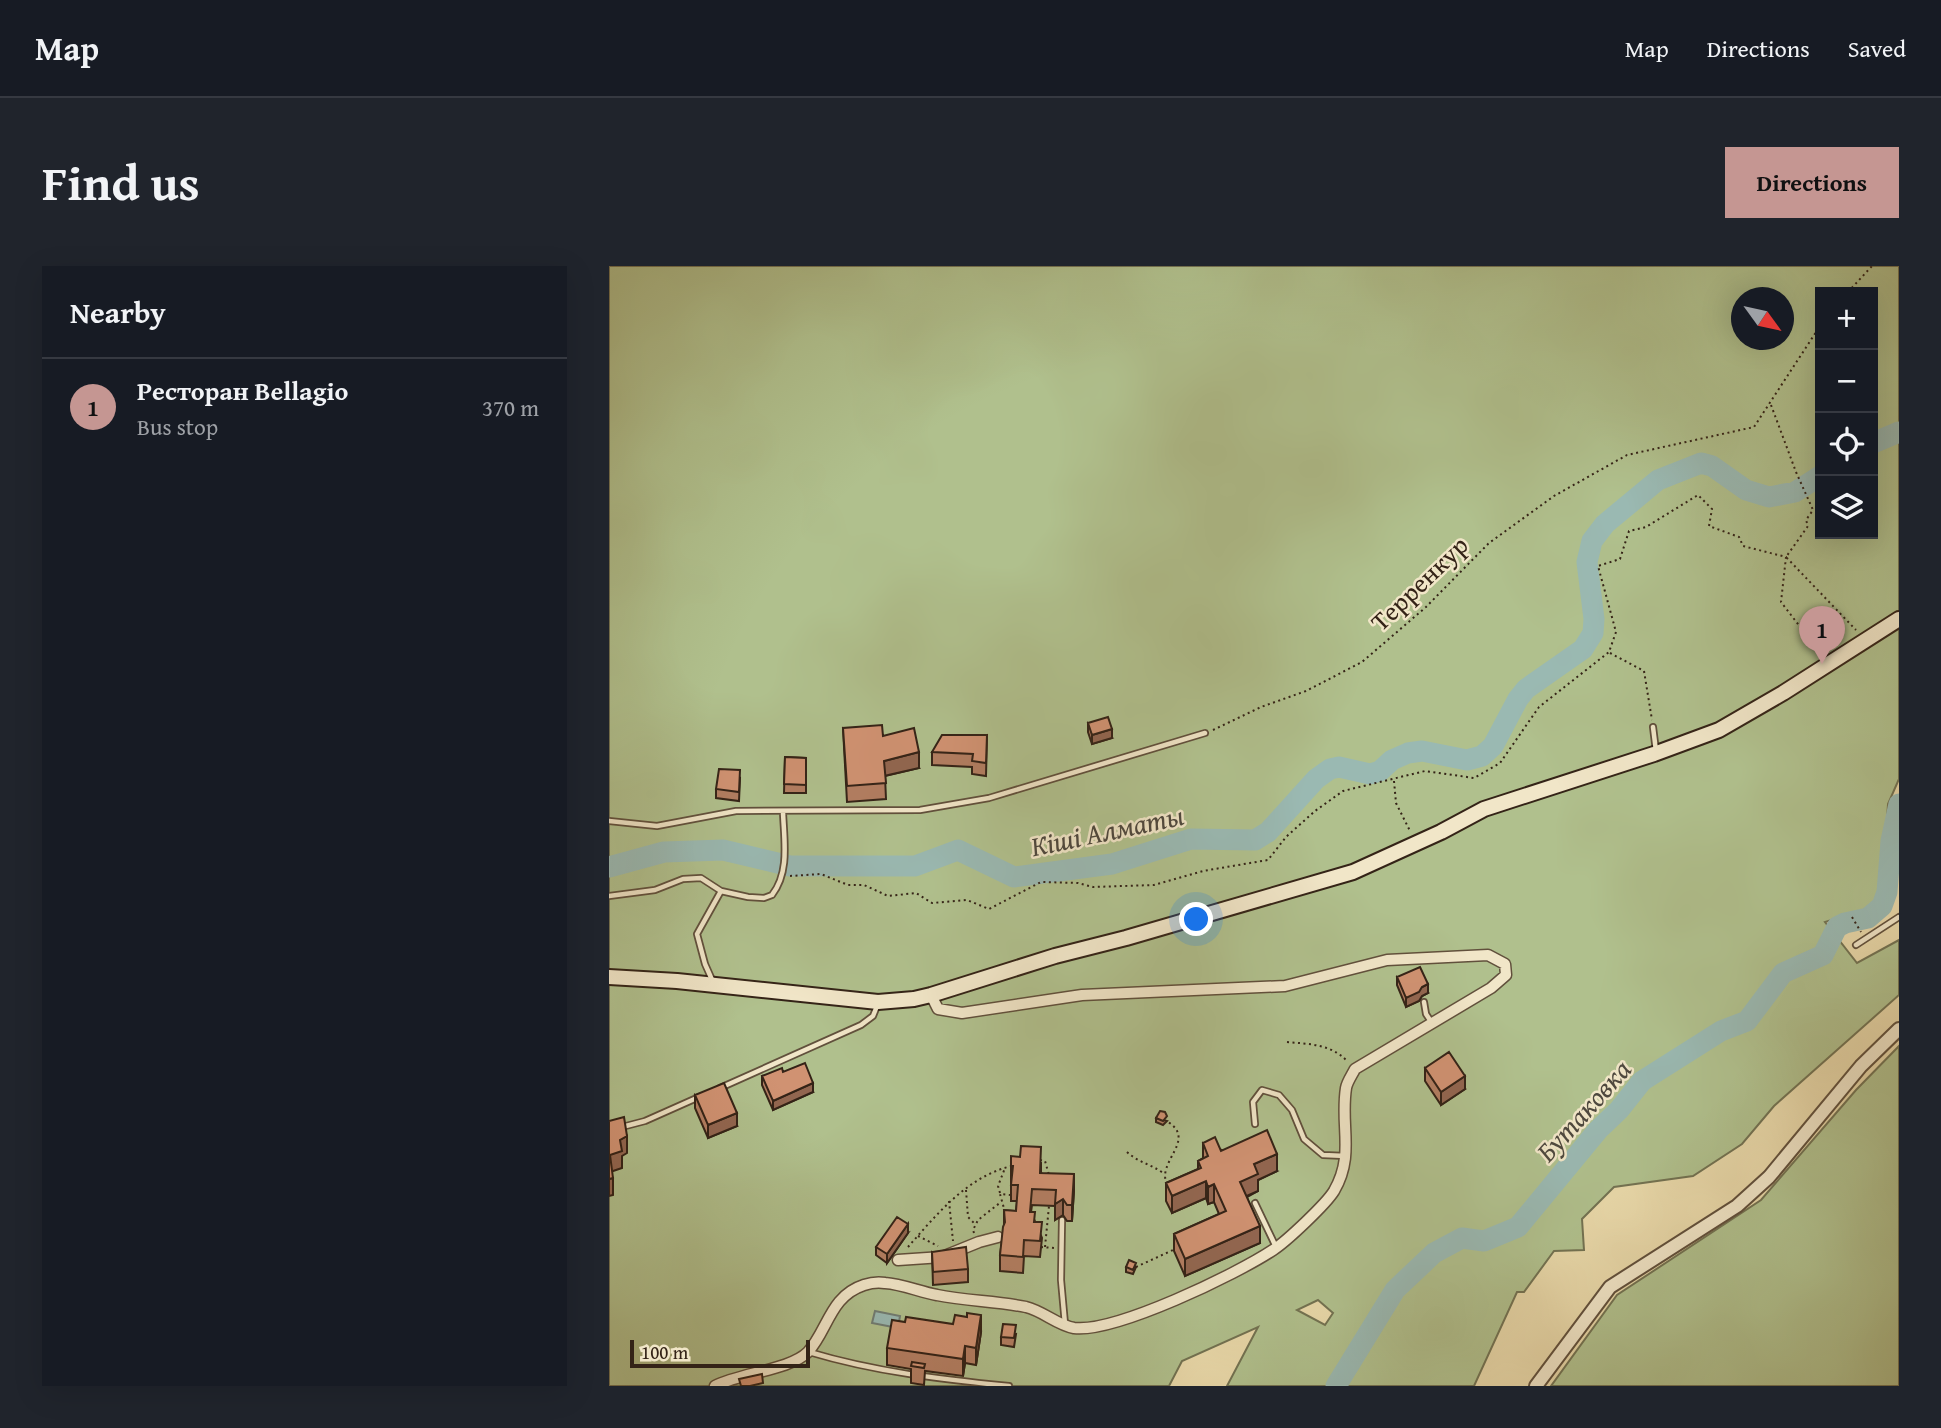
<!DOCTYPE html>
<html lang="en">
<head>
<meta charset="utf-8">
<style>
	:root { --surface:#171b24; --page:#20242c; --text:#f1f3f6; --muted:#9ea1a6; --line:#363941; --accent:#c59692 }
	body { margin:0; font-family:"Gentium Book Plus",serif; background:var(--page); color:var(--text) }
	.controls { position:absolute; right:21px; top:21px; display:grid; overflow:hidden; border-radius:0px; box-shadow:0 7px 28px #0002 }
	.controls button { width:63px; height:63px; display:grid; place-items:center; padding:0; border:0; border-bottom:2px solid var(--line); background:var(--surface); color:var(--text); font:35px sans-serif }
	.compass { position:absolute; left:1122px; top:21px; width:63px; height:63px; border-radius:50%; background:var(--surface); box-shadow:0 7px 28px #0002; rotate:123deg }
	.scale { position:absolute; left:21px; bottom:18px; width:180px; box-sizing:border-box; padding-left:7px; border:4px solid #342317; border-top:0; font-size:19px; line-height:24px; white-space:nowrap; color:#342317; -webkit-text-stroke:5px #f1e6c8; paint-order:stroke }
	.you { position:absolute; left:588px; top:654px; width:24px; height:24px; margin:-18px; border:5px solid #fff; border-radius:50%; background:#1a73e8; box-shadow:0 0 0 10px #1a73e833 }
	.badge { display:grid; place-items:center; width:46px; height:46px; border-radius:50%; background:var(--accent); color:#111; font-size:23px; font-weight:700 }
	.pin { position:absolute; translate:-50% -58px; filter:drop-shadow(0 2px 4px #0008) }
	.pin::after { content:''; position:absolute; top:37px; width:24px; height:21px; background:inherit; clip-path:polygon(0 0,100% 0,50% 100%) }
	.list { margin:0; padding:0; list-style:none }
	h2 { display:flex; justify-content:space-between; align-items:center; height:91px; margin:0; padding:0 28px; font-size:30px }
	h2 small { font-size:23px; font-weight:400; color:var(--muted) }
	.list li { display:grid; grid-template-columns:46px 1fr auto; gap:21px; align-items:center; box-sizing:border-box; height:98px; padding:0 28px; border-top:2px solid var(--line) }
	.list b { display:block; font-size:26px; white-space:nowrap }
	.list p { margin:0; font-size:23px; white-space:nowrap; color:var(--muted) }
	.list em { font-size:23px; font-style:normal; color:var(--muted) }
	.icon { flex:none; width:38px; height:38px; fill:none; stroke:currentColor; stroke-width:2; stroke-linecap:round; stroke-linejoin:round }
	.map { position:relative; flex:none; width:1290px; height:1120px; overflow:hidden; border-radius:0px }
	header { display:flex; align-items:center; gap:42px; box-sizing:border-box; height:98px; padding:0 35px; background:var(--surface); border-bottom:2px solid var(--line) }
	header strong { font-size:33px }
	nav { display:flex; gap:38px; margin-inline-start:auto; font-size:24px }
	.intro { display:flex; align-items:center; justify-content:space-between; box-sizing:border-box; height:168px; padding:0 42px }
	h1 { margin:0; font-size:49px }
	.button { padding:18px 32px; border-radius:0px; background:var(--accent); color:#111; font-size:24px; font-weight:700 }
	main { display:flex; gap:42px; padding:0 42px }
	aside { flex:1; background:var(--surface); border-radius:0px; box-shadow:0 7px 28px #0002 }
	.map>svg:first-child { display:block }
</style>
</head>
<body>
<header>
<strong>Map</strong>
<nav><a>Map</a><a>Directions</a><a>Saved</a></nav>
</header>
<div class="intro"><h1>Find us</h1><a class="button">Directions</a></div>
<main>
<aside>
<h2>Nearby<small></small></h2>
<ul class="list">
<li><span class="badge">1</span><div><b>Ресторан Bellagio</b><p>Bus stop</p></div><em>370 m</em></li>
</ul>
</aside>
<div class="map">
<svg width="1290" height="1120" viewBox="0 0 1290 1120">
	<rect width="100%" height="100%" fill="#e9d9aa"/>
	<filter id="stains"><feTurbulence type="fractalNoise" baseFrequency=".00286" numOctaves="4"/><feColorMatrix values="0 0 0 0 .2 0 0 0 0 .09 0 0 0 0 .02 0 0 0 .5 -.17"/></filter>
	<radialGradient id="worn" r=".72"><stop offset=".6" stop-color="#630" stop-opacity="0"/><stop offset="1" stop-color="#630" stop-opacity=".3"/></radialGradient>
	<!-- green -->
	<path fill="#b0c08d" stroke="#727252" stroke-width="2" fill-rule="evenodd" d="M0,0H1290V513L1279,538L1275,601L1267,640L1216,656L1248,697L1290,674V729L1165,840L1133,878L1084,910L1005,921L973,953L975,984L945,985L915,1026H908L865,1120H618L649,1061L573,1095L560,1120H0ZM1211,26H1264V268H1211ZM1132,32H1174V74H1132ZM709,1034L724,1047L716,1059L688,1044Z
		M1290,780V1120H942L1008,1029L1152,934L1247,824Z"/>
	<!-- water -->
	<path fill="#9ab9b2" stroke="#717d74" stroke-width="2" d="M266,1045L291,1050L289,1062L263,1057Z"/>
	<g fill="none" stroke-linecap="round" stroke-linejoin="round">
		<!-- river -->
		<path stroke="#9ab9b2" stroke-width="21" d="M1264,177L1290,166
			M0,601L55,586L114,584L181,600H306L349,584L405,611L503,598L582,573L646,574L659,566L707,513L721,503L730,501L761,508L771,505L783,494L799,487L813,485L858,494L873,490L884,480L909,433L917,423L974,383L984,367L985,353L978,296L983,275L996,258L1049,214L1092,197L1103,200L1137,224L1160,231L1186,226L1211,210
			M727,1120L786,1024L825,987L853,972L875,975L909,961L989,864L1010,844L1033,815L1112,765L1138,755L1174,707L1214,689L1228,661L1236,657L1259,652L1273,640L1278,626L1282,575L1290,538"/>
		<defs>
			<path id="service" d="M1044,461L1047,485
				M0,555L48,560L127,545L311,544L380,532L596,467
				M0,630L46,624L74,613L92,612L112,625L139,631L155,632L163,629C181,606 175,574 174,546
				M1247,679L1290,651
				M104,716L96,698L88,668L112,625
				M815,736L817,748L823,757
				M111,822L252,759L264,750L268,740
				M646,858L644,836L653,824L670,829L683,844L695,873L714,889L737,890
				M13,861L36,855L90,831
				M646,937L667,981
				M453,954L452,1014L456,1058
				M200,1086C267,1106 330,1113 400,1120"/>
			<path id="minor" d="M289,994L333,991L370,976L389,971
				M106,1120C131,1107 181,1104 199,1086C219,1064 221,1030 255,1019C261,1017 270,1016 276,1017C293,1018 311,1026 328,1029C357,1035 387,1035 417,1041C434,1045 448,1059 465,1062C506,1067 628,1008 664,984C678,975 717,938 725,925C746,889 731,860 737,822C738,816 743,809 746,803L882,722L897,709L896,698L879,689L778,694L676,720L473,729L353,747L329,743L322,729"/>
			<path id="tertiary" d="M927,1120L1001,1021L1128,940L1160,911L1252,800L1290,763"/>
			<path id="secondary" d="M0,711L68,715L269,736L305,733L322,729L446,690L517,672L744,606L832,566L875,543L1045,488L1110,464L1174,427L1290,353"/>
		</defs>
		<!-- service casing -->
		<use href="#service" stroke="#61503c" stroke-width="8"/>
		<!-- minor casing -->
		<use href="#minor" stroke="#61503c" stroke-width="13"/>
		<!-- tertiary casing -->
		<use href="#tertiary" stroke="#61503c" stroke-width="16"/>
		<!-- secondary casing -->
		<use href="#secondary" stroke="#342317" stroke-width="18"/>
		<!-- path -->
		<path stroke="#342317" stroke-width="2" stroke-dasharray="2 3.5" stroke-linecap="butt" d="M1239,26L1263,0
			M1162,139L1187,206L1204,244L1197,254L1199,260L1177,291L1247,364
			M1001,387L1035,405L1043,454
			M604,464L652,441L697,425L753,396L817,341L880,277L945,230L1018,189L1145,161L1211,60
			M785,515L787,537L801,565
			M181,610L212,608L239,619H255L279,630L307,627L323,637L358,634L380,643L432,616L469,617L484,621L545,619L594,605L659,594L677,571L706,545L734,525L816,505L865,512L891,497L930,441L1000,386L1007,366L989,300L1011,293L1020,265L1037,261L1089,229L1103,243L1100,260L1130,271L1134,280L1177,291L1172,336L1212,388
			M1243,651L1252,666
			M678,776C700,778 722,778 738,795
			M518,886C530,897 542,898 554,907
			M431,894L436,895L440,909
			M558,918C547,896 588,874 559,856
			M357,924L359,951L366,958
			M391,927L389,920L396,902
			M340,935L344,975
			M396,946L391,928L401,929
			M365,967L364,964L369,954L392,936
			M309,970L329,980
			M299,981C328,948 359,910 403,900
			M432,981L445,982
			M436,981L440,940
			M527,1001L564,984"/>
		<!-- service -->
		<use href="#service" stroke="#f1e6c8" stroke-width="4.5"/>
		<!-- minor -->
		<use href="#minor" stroke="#f1e6c8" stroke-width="10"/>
		<!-- tertiary -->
		<use href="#tertiary" stroke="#f1e6c8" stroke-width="12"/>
		<!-- secondary -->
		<use href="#secondary" stroke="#f1e6c8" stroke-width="14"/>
	</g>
	<!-- wall -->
	<path fill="#b37e62" stroke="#342317" stroke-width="2" d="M479,457L503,472L483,478L479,466Z
		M234,462L274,470L310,502L276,510L277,533L238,536Z
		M378,469L377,510L363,508V501L323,499V486Z
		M176,491L197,492V527H175Z
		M131,512L130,535L107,532V523Z
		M788,711L819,727L813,730L810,735L797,741L788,719Z
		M816,802L856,823L832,839L816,815Z
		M174,806L204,826L164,844L153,819V810Z
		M86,829L128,860L99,872L86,842Z
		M547,852L558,855L554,859L547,856Z
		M594,877L668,905L649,914V925L638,931L651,977L576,1010L565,985V968L610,948L605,936L599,938L597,932L563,947L557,935V917L589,903V895L594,892Z
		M432,897V907L465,924L463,955H458L454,949L446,954V940L423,939L422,946L433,972L431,991L415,990L414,1007L391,1005V989L395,959V944L407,945L408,935H402V900Z
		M299,967L278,997L267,989V981Z
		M323,986L359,1003V1016L324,1019Z
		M517,1001H527L524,1008L517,1006Z
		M372,1066L367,1099L356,1097L354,1110L316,1105L315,1119L302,1117V1103L278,1099V1082Z
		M407,1068L405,1081L392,1079V1071Z"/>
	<!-- shaded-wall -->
	<path fill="#926650" stroke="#342317" stroke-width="2" d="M503,463V472L483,478V469Z
		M310,486V502L275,510V495Z
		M819,718V727L813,730L810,735L797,741V732L813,721Z
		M856,810V823L832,839V826Z
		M204,817V826L164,844V835Z
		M128,847V860L99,872V859Z
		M18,870V887L13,890V902L1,906V889L11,874Z
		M668,888V905L649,914V925L631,933V916L645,898Z
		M465,908V924L463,955V939Z
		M4,912V929L0,930V913Z
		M597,915V932L563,947V930Z
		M605,918V936L599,938V921Z
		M454,933V949L446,954V938Z
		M299,958V967L278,997V988Z
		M651,960V977L576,1010V993Z
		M372,1049V1066L367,1099V1082Z
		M356,1080V1097L354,1110V1093Z"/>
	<!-- building -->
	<path fill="#d09272" stroke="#342317" stroke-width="2" d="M499,451L503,463L483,469L479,457Z
		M273,459L274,470L305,462L310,486L275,495L277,517L238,520L234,462Z
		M333,469H378L377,497L363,495L364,488L323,486Z
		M176,491L197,492V519L175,518Z
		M110,503L131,504L130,526L107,523Z
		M811,701L819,718L813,721L810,726L797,732L788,711Z
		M840,786L856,810L832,826L816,802Z
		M196,797L204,817L164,835L153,810L173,802L174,806Z
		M115,817L128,847L99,859L86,829Z
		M551,845L556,846L558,850L554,855L547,852Z
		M15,851L18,870L11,874L13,885L1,889L4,912L0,913V855Z
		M658,864L668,888L645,898L649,908L631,916L651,960L576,993L565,968L617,945L605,918L599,921L597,915L563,930L557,917L592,902L589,895L599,890L594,877L606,871L612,885Z
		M412,880L432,881L431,907L465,908L463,939H458L454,933L446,938L447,924L423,923L421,946H426L425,956H433L431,975L415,974L414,991L391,989L394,961L396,956L395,944L407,945L409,919H402L404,900H402V890L411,891Z
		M288,951L299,958L278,988L267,981Z
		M357,981L359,1003L324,1006L323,986Z
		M520,994L527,997L524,1004L517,1001Z
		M358,1047L372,1049L367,1082L356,1080L354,1093L278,1082L283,1054L296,1056L297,1051L344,1058L346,1049L358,1051Z
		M394,1058L407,1059L405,1072L392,1071Z
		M303,1096L316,1098L315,1102L302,1100Z
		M153,1108L154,1117L141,1120H132L130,1113Z"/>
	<g text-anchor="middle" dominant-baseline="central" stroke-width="5" stroke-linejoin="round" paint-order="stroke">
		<!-- street labels -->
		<g font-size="26" fill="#342317" stroke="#f1e6c8">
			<text transform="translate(810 317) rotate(-44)">Терренкур</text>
		</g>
		<!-- water labels -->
		<g font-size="28" font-style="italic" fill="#4e483e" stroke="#f1e6c8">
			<text transform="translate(498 564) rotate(-12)">Кіші Алматы</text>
			<text transform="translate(974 844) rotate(-48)">Бутаковка</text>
		</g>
	</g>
	<rect width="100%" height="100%" filter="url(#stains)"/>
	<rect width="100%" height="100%" fill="url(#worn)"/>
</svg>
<div class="controls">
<button>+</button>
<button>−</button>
<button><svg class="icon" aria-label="locate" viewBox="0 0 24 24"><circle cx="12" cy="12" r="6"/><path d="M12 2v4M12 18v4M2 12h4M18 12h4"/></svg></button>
<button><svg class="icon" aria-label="layers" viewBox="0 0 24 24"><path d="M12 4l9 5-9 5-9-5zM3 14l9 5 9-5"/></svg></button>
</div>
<svg class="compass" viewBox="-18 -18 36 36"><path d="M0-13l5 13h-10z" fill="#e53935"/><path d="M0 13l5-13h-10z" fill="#9ea1a6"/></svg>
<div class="scale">100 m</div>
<div class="you"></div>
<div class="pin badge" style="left:1213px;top:398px">1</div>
</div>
</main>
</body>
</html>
